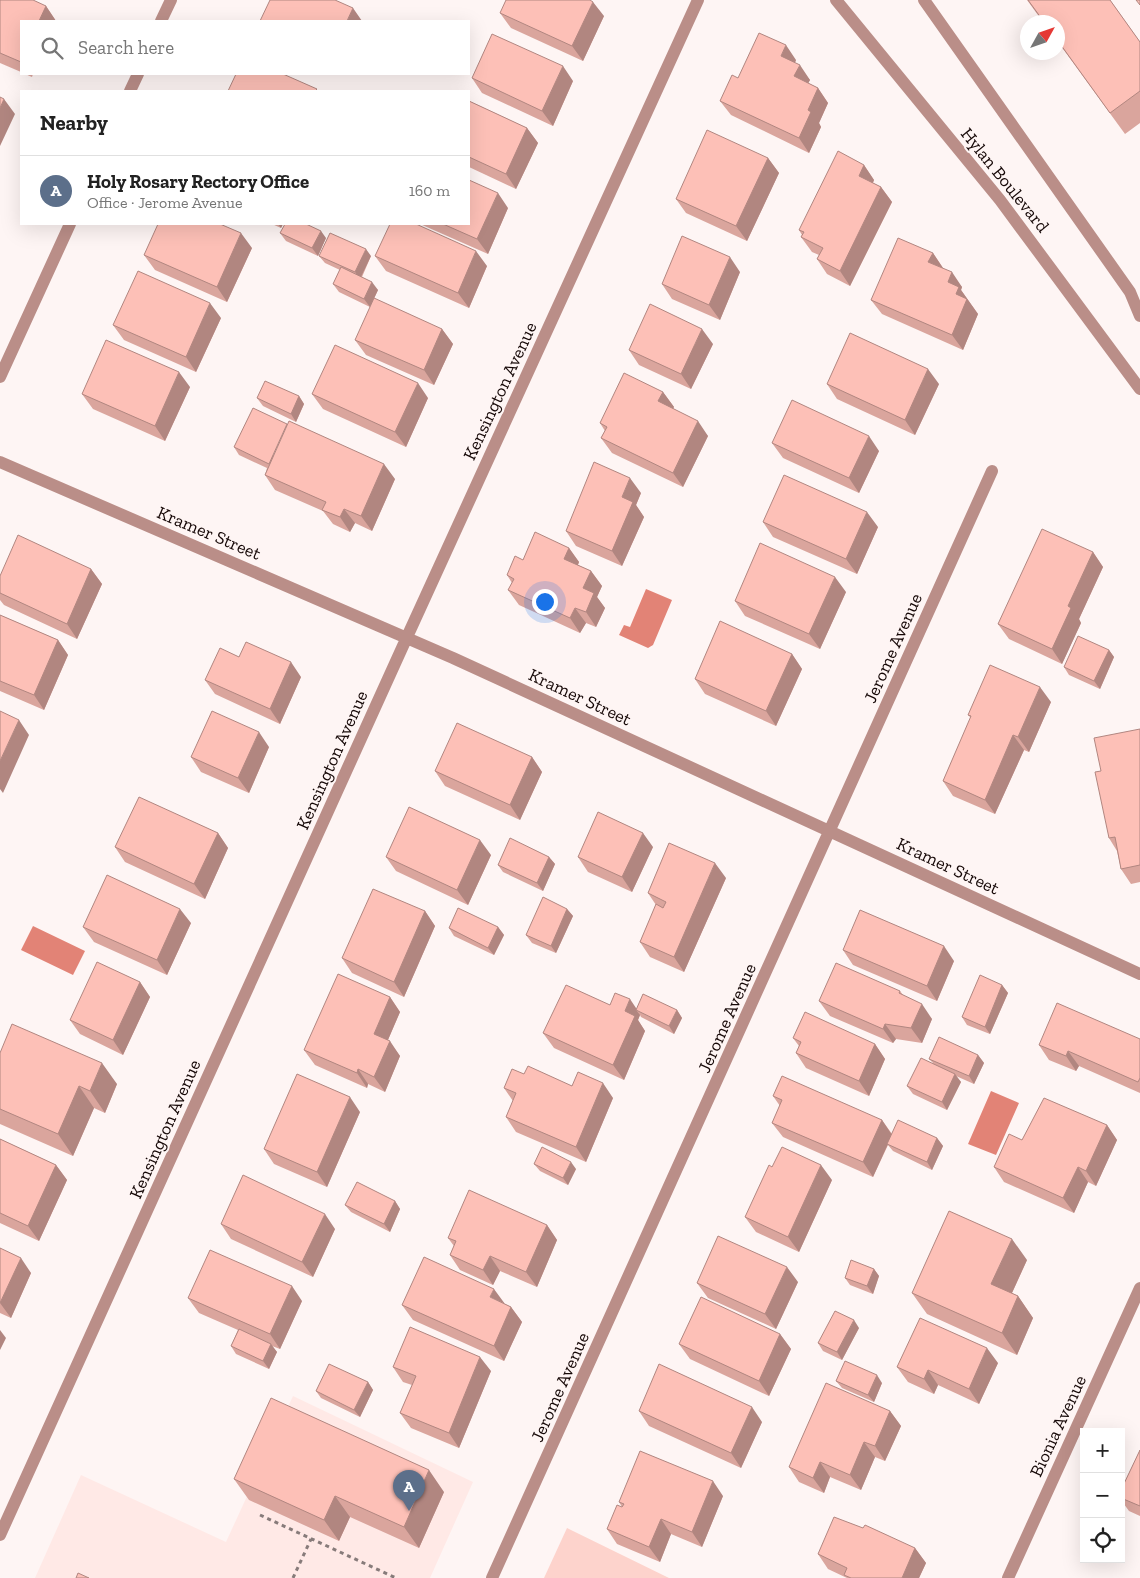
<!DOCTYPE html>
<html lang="en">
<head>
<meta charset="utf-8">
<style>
	:root { --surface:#fff; --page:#f6f6f6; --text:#222; --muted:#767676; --line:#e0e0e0; --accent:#39808a }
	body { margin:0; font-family:"Zilla Slab",serif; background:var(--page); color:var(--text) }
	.controls { position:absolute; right:15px; bottom:15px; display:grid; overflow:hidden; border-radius:0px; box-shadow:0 5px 20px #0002 }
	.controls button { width:45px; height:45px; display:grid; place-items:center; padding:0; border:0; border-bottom:1px solid var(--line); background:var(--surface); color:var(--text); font:25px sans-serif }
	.compass { position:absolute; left:1020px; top:15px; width:45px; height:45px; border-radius:50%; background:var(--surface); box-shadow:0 5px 20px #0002; rotate:50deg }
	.you { position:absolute; left:544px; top:601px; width:18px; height:18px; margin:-12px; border:4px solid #fff; border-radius:50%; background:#1a73e8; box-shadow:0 0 0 8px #1a73e833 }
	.badge { display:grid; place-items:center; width:32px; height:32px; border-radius:50%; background:var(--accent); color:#fff; font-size:16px; font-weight:700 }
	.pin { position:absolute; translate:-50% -41px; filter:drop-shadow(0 1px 2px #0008) }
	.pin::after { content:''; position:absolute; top:26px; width:18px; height:15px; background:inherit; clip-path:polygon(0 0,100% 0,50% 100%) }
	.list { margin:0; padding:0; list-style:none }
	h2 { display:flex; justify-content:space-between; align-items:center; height:65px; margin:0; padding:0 20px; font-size:21px }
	h2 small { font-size:16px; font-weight:400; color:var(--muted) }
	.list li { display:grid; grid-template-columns:32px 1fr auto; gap:15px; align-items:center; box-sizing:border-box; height:70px; padding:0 20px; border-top:1px solid var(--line) }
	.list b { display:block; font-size:19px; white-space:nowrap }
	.list p { margin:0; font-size:16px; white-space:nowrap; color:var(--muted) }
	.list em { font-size:16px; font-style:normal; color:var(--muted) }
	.icon { flex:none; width:28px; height:28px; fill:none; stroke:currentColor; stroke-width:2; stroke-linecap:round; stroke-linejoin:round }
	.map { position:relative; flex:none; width:1140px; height:1578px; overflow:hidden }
	.search { position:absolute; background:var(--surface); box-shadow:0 5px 20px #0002; left:20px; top:20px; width:450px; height:55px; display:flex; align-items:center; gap:12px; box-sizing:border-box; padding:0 18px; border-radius:0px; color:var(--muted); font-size:19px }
	.panel { position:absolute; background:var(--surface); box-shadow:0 5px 20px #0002; left:20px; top:90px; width:450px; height:135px; border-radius:0px }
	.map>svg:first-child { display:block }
</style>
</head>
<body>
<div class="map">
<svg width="1140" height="1578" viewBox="0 0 1140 1578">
	<rect width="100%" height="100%" fill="#fef5f4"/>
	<!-- built -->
	<path fill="#ffe9e6" d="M293,1396L473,1482L430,1578H35L81,1475L226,1542Z"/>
	<!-- green -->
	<path fill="#fdd3cc" d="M567,1528L573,1531L669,1578H544Z"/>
	<!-- water -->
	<path fill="#e28376" d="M646,589L672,600L653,645L648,648L619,635L624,625L630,627Z
		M33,926L85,951L73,975L21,950Z
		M991,1091L1019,1103L996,1155L968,1144Z"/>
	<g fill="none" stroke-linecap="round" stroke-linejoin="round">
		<!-- path -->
		<path stroke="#877b7a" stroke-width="3" stroke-dasharray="4 4" stroke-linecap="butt" d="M260,1515L396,1578
			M293,1578L311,1539"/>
		<!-- minor -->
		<path stroke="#ba8e88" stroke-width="12" d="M161,21L171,0
			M130,91L138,74
			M0,377L70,224
			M0,462L453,658L1140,974
			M0,1535L407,637L698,0
			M492,1578L992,471
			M1008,1578L1140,1288"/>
		<!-- tertiary -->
		<path stroke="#ba8e88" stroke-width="12" d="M836,0L1000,200L1140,389
			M924,0L1130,292L1140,316"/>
	</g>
	<!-- wall -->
	<path fill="#daa59d" d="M0,0L46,6L56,21H21V72L0,63Z
		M1027,0H1110L1140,42V123L1125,134L1058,42V22H1043Z
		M500,13L604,16L583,61L511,28Z
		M796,60L795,63L810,80L808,83L818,88L828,103L819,123L821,127L809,153L731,115L720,101L738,78Z
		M25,74H33L32,77Z
		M472,78L573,81L553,126L482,93Z
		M469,101L527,128L538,143L516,189L469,167Z
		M768,158L779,173L747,241L686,213L676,199Z
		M864,165L874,180L873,183L881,187L892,202L850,286L827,274L817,259L819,255L812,252L801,237L802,235L799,230Z
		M508,208L488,254L420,224H469Z
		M272,224H283L281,228Z
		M280,233L326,238L318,256L286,241Z
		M252,248L227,302L155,270L144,255Z
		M933,253L943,268L962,287L961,290L978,314L963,350L882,314L871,300Z
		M319,256H371L362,277L378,290L370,307L339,292L333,284L340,270L325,263Z
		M375,256L487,266L469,308L386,271Z
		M740,272L720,320L672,299L662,284Z
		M221,318L196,372L124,340L113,325Z
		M442,329L453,344L434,385L366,355L355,340Z
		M713,344L691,389L639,365L629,350Z
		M827,384H939L915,435L837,399Z
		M190,387L165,441L93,409L82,394Z
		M663,392L674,407L673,408L708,436L683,487L612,453L601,438L605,431L600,423Z
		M312,394L428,398L406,447L323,409Z
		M299,396L304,404L296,422L263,406L257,398Z
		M772,443L879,451L859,493L783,458Z
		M234,447L395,479L372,531L355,523L350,532L333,524L323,511L275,490L265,475L267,468L239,455Z
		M641,493L636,505L644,517L622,566L576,546L566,531Z
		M763,522L878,527L857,574L773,537Z
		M569,548L579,562L578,565L591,571L602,586L597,597L605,608L596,627L586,623L580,633L519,605L508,590L512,583L507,575L523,560Z
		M1093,552L1103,567L1079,619L1081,623L1062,664L1009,639L998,624Z
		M91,569L102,584L77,639L4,605L0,600V576Z
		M846,592L820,649L745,616L735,601Z
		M0,615L58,640L68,655L44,710L0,691Z
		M1109,650L1114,657L1100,689L1069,675L1064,667Z
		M792,654L802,669L776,726L705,694L695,679Z
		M239,657L301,677L280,724L215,694L205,680Z
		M1051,702L1029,752L1024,750L995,814L953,796L943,781L971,718L968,715Z
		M1140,729V882L1131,884L1121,869L1117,851L1109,838L1101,771Z
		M269,747L249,793L201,772L191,757Z
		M532,757L542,772L520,820L445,786L435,771Z
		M218,833L228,848L205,899L125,862L115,847Z
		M653,847L632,892L588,872L578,857Z
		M491,855L468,905L396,871L386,857Z
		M549,857L555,864L543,891L503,872L498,865Z
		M726,878L684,972L650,957L640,942L656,905L648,893Z
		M567,909L573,916L556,953L532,943L526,935Z
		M425,911L435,926L404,997L352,973L342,958Z
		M191,923L167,975L94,942L83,927Z
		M498,927L504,935L494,955L454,936L449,928Z
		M843,950L954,961L937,1001L853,965Z
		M140,982L150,997L123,1055L80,1034L70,1020Z
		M1002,985L1008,993L990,1034L967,1025L962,1017Z
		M900,991L903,995L932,1019L922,1043L896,1039L893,1043L830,1016L819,1001Z
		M390,997L400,1012L388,1040L400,1056L385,1092L368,1084L367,1088L315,1065L304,1050Z
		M610,1005L636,1009L677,1010L682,1018L674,1034L641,1017L640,1015L638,1020L645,1031L624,1080L554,1048L543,1033Z
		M793,1038L875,1044L885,1059L869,1096L806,1068L796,1053L799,1046Z
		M1140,1039V1093L1079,1066L1076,1071L1049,1060L1039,1045Z
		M0,1053L117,1084L105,1113L94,1108L73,1156L0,1124Z
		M978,1055L984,1063L974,1084L956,1076L961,1082L947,1110L913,1094L907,1086L933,1063L929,1059Z
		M524,1074L572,1086L613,1098L586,1162L516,1132L506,1117L513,1101L504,1088Z
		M773,1096L882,1120L892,1134L937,1138L943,1146L932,1170L893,1151L888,1145L873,1177L783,1137L772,1123L780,1106Z
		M360,1112L327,1187L274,1164L264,1149Z
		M1107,1125L1117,1140L1096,1186L1088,1182L1074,1213L1004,1182L994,1167L1022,1140Z
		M0,1139L56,1165L67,1180L39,1241L0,1223Z
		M534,1164L576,1169L568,1185L540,1171Z
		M832,1180L799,1252L756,1232L745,1217Z
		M395,1201L400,1209L390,1232L351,1212L345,1205Z
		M221,1224L335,1229L313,1277L231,1239Z
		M547,1225L557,1240L537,1287L500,1271L493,1285L460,1270L450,1255L454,1246L448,1238Z
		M0,1248L31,1273L11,1318L0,1313Z
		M1027,1260L1012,1293L1018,1296L1033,1318L1017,1355L927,1314L912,1293Z
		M874,1269L879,1276L873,1294L850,1285L845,1278Z
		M798,1282L776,1329L708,1298L697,1283Z
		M188,1298L302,1301L280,1349L272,1346L277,1352L269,1369L236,1354L231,1346L238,1330L199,1313Z
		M505,1304L511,1307L522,1322L504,1361L413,1320L402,1305Z
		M859,1328L842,1360L823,1351L818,1343Z
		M780,1334L791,1349L769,1396L690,1359L679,1344Z
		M998,1363L979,1404L938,1385L934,1394L908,1382L897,1367Z
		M393,1367L491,1371L459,1448L411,1428L400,1413L412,1385L403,1382Z
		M836,1381L882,1383L874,1402L842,1388Z
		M368,1382L373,1390L360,1417L321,1398L316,1391Z
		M639,1411L762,1422L741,1468L649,1426Z
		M890,1411L901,1426L885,1461L875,1457L861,1490L830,1477L824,1493L799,1482L789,1467Z
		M1140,1450V1516L1129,1511L1121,1500V1490Z
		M234,1479L444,1492L419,1548L350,1517L339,1541L249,1500Z
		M723,1496L702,1547L671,1534L660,1562L617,1544L607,1529L622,1507L619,1502Z
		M915,1548L926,1563L919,1578H847L828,1569L818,1554Z"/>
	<!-- shaded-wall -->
	<path fill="#b18680" d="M593,2L604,16L583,61L572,46Z
		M46,6L56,21H39Z
		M353,8L362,21H347Z
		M786,45L796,60L791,71L781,56Z
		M800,65L810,80L804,91L794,76Z
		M563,66L573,81L553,126L542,111Z
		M818,88L828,103L819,123L821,127L809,153L799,138L808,110Z
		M4,99L15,114L0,146V108Z
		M527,128L538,143L516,189L506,174Z
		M768,158L779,173L747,241L736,226Z
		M864,165L874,180L869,191L859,176Z
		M881,187L892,202L850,286L840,271Z
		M498,193L508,208L488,254L477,239Z
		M278,224H283L281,228Z
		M321,231L326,238L318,256L312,248Z
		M241,233L252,248L227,302L217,287Z
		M366,249L371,256L360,279L355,272Z
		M476,251L487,266L469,308L458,293Z
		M933,253L943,268L928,262Z
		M730,257L740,272L720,320L709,305Z
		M952,272L962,287L961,290L978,314L963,350L952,335L948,282Z
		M372,282L378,290L370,307L364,299Z
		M210,303L221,318L196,372L186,357Z
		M442,329L453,344L434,385L424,370Z
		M702,329L713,344L691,389L681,374Z
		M928,369L939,384L915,435L905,420Z
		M179,372L190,387L165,441L155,426Z
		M418,383L428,398L406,447L395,432Z
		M663,392L674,407L669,416L658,401Z
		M299,396L304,404L296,422L291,414Z
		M698,421L708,436L683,487L673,473Z
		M869,436L879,451L859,493L849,478Z
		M384,464L395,479L372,531L361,516Z
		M630,478L641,493L636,505L644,517L622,566L612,551L622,497Z
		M344,509L355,523L350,532L340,517Z
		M867,512L878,527L857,574L846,559Z
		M569,548L579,562L574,574L564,559Z
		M1093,552L1103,567L1079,619L1081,623L1062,664L1052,649L1068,606Z
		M91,569L102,584L77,639L67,624Z
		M591,571L602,586L597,597L605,608L596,627L586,612L583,588Z
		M835,577L846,592L820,649L809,634Z
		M575,608L586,623L580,633L570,618Z
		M58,640L68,655L44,710L34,695Z
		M1109,650L1114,657L1100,689L1094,681Z
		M792,654L802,669L776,726L766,711Z
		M291,662L301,677L280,724L270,709Z
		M1040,687L1051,702L1029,752L1018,737Z
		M19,720L29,735L3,793L0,789V761Z
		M259,732L269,747L249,793L238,778Z
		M1013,735L1024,750L995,814L985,800Z
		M532,757L542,772L520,820L510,805Z
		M218,833L228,848L205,899L194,884Z
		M643,833L653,847L632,892L622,877Z
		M480,840L491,855L468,905L457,890Z
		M549,857L555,864L543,891L537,883Z
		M715,863L726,878L684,972L674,957Z
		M180,909L191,923L167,975L157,960Z
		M567,909L573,916L556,953L551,946Z
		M425,911L435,926L404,997L394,982Z
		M498,927L504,935L494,955L488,948Z
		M944,946L954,961L937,1001L927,986Z
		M140,982L150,997L123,1055L113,1040Z
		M1002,985L1008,993L990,1034L985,1027Z
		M390,997L400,1012L384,1049L374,1034Z
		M630,999L638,1011L636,1010L640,1015L638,1020L645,1031L624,1080L613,1065L625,1011Z
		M922,1004L932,1019L922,1043L911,1028Z
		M677,1010L682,1018L674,1034L669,1026Z
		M885,1024L896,1039L893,1043L883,1029Z
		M390,1041L400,1056L385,1092L374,1077Z
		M875,1044L885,1059L869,1096L859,1081Z
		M1068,1051L1079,1066L1076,1071L1066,1056Z
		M978,1055L984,1063L974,1084L969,1076Z
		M102,1063L117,1084L105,1113L90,1091Z
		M358,1069L368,1084L367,1088L357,1073Z
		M955,1074L961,1082L947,1110L942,1102Z
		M603,1083L613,1098L586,1162L576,1147Z
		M79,1086L94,1108L73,1156L58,1134Z
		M350,1097L360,1112L327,1187L317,1172Z
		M882,1120L892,1135L873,1177L863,1162Z
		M1107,1125L1117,1140L1096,1186L1086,1171Z
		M937,1138L943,1146L932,1170L927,1162Z
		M571,1162L576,1169L568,1185L563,1178Z
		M56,1165L67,1180L39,1241L28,1226Z
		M821,1165L832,1180L799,1252L788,1237Z
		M1078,1167L1088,1182L1074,1213L1063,1198Z
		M395,1201L400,1209L390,1232L384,1224Z
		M325,1214L335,1229L313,1277L302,1262Z
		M547,1225L557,1240L537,1287L526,1272Z
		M1012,1239L1027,1260L1006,1306L991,1284Z
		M490,1256L500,1271L493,1285L483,1270Z
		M21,1258L31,1273L11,1318L0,1303Z
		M787,1267L798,1282L776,1329L765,1314Z
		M874,1269L879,1276L873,1294L867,1286Z
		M292,1286L302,1301L280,1349L270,1334Z
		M494,1289L505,1304L490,1297Z
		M1018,1296L1033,1318L1017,1355L1002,1333Z
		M511,1307L522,1322L504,1361L494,1346Z
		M854,1320L859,1328L842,1360L837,1352Z
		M0,1330L6,1338L0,1350Z
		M780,1334L791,1349L769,1396L759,1381Z
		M271,1344L277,1352L269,1369L263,1361Z
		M987,1348L998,1363L979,1404L969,1389Z
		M480,1357L491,1371L459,1448L449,1433Z
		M928,1370L938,1385L934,1394L924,1379Z
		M877,1375L882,1383L874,1402L868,1395Z
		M368,1382L373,1390L360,1417L354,1410Z
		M752,1407L762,1422L741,1468L731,1453Z
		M890,1411L901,1426L885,1461L875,1446Z
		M864,1442L875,1457L861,1490L850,1475Z
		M820,1462L830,1477L824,1493L813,1478Z
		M429,1470L444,1492L419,1548L404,1527Z
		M713,1481L723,1496L702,1547L692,1532Z
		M335,1496L350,1517L339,1541L324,1520Z
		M661,1519L671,1534L660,1562L649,1547Z
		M915,1548L926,1563L919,1578H902Z"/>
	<!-- building -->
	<path fill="#fdc0b7" stroke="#b18680" d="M0,0H33L46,6L39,21H21V62L0,53Z
		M270,0H335L353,8L347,21H260Z
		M506,0H590L593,2L572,46L500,13Z
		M1028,0H1110L1140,42V91L1110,113L1058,41V22H1044Z
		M1136,0H1140V5Z
		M759,33L786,45L781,56L800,65L794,76L818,88L808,110L811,112L799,138L720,101L732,75L738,78Z
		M492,34L563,66L542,111L472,78Z
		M236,74H283L317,89L315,91H228Z
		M0,97L4,99L0,108Z
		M469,101L527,128L506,174L469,157Z
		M707,130L768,158L736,226L676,199Z
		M838,151L864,165L859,176L881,187L840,271L817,259L823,248L801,237L804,232L799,230Z
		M469,180L498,193L477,239L443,224H469Z
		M158,224H220L241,233L217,287L144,255Z
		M285,224H306L321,231L312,248L280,233Z
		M390,224H416L476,251L458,293L375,256Z
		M330,233L366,249L355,272L319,256Z
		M682,236L730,257L709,305L662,284Z
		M898,238L933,253L928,262L952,272L948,282L959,287L956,294L967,299L952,335L871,300Z
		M341,267L372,282L364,299L333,284Z
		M138,271L210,303L186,357L113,325Z
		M374,298L442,329L424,370L355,340Z
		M650,304L702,329L681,374L629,350Z
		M850,333L928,369L905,420L827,384Z
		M106,340L179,372L155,426L82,394Z
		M335,345L418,383L395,432L312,394Z
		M624,373L663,392L658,401L698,421L673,473L601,438L607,427L600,423Z
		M265,381L299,396L291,414L257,398Z
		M792,400L869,436L849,478L772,443Z
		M253,408L287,424L269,464L234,447Z
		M289,421L384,464L361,516L344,509L340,517L322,510L326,502L265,475Z
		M594,462L630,478L622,497L633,502L612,551L566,531Z
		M784,475L867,512L846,559L763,522Z
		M1042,529L1093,552L1068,606L1071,608L1052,649L998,624Z
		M535,532L569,548L564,559L591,571L583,588L594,593L586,612L575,608L570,618L508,590L514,579L507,575L515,556L523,560Z
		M18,535L91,569L67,624L0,593V576Z
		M760,543L835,577L809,634L735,601Z
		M0,615L58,640L34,695L0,681Z
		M720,621L792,654L766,711L695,679Z
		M1078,636L1109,650L1094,681L1064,667Z
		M246,642L291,662L270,709L205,680L220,648L239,657Z
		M990,665L1040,687L1018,737L1013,735L985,800L943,781L971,716L968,715Z
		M0,711L19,720L0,761Z
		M212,711L259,732L238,778L191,757Z
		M457,723L532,757L510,805L435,771Z
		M1140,729V865L1121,869L1115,837L1109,838L1095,772L1101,771L1094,738Z
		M139,797L218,833L194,884L115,847Z
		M409,807L480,840L457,890L386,857Z
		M598,812L643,833L622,877L578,857Z
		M510,838L549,857L537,883L498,865Z
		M669,843L715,863L674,957L640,942L656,904L663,908L666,902L648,893Z
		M107,875L180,909L157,960L83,927Z
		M373,889L425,911L394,982L342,958Z
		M543,897L567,909L551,946L526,935Z
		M458,908L498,927L488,948L449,928Z
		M860,910L944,946L927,986L843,950Z
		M97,962L140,982L113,1040L70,1020Z
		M836,963L900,991L899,993L922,1004L911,1028L885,1024L883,1029L819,1001Z
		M338,974L390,997L374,1034L390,1041L374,1077L358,1069L357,1073L304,1050Z
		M980,975L1002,985L985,1027L962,1017Z
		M566,985L610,1005L615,993L630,999L625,1011L635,1016L613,1065L543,1033Z
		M643,994L677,1010L669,1026L636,1010Z
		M1057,1003L1140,1039V1078L1138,1082L1068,1051L1066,1056L1039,1045Z
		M805,1012L875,1044L859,1081L796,1053L801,1042L793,1038Z
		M12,1024L102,1063L90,1091L79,1086L58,1134L0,1109V1053Z
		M939,1037L978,1055L969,1076L929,1059Z
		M921,1058L955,1074L942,1102L907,1086Z
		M528,1066L572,1086L578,1072L603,1083L576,1147L506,1117L516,1093L504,1088L512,1069L524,1074Z
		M297,1074L350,1097L317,1172L264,1149Z
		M782,1076L882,1120L863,1162L772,1123L782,1100L773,1096Z
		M1044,1098L1107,1125L1086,1171L1078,1167L1063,1198L994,1167L1009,1134L1022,1140Z
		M898,1120L937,1138L927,1162L887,1144Z
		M0,1139L56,1165L28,1226L0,1213Z
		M542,1147L571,1162L563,1178L534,1164Z
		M782,1147L821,1165L788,1237L745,1217L769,1165L772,1167Z
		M243,1175L325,1214L302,1262L221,1224Z
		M357,1182L395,1201L384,1224L345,1205Z
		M469,1190L547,1225L526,1272L490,1256L483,1270L450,1255L456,1241L448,1238Z
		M949,1211L1012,1239L991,1284L1018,1296L1002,1333L912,1293Z
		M718,1236L787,1267L765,1314L697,1283Z
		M0,1248L21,1258L0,1303Z
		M210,1250L292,1286L270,1334L188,1298Z
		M424,1257L494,1289L490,1297L511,1307L494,1346L402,1305Z
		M851,1260L874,1269L867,1286L845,1278Z
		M701,1297L780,1334L759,1381L679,1344Z
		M835,1311L854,1320L837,1352L818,1343Z
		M920,1318L987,1348L969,1389L928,1370L924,1379L897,1367Z
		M410,1327L480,1357L449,1433L400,1413L416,1376L393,1367Z
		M239,1329L271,1344L263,1361L231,1346Z
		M845,1361L877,1375L868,1395L836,1381Z
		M329,1364L368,1382L354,1410L316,1391Z
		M659,1364L752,1407L731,1453L639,1411Z
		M826,1383L890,1411L875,1446L864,1442L850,1475L820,1462L813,1478L789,1467Z
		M271,1398L429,1470L404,1527L335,1496L324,1520L234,1479Z
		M1140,1450V1506L1121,1498V1490Z
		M640,1451L713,1481L692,1532L661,1519L649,1547L607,1529L617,1505L622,1507L624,1504L619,1502Z
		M834,1517L863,1528L865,1525L915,1548L902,1578H851L844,1575L847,1568L818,1554Z
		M78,1573L89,1578H76Z"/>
	<g text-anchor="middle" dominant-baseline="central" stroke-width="4" stroke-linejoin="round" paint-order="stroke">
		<!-- street labels -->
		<g font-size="18" fill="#150706" stroke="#fef5f4">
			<text transform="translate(1005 180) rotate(51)">Hylan Boulevard</text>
			<text transform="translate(500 391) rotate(-65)">Kensington Avenue</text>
			<text transform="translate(209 533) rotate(23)">Kramer Street</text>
			<text transform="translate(893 648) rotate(-66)">Jerome Avenue</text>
			<text transform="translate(580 697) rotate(25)">Kramer Street</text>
			<text transform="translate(332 760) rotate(-66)">Kensington Avenue</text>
			<text transform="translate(948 866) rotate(25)">Kramer Street</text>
			<text transform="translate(727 1018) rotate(-66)">Jerome Avenue</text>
			<text transform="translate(165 1129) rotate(-66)">Kensington Avenue</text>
			<text transform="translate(560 1387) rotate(-66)">Jerome Avenue</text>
			<text transform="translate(1058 1426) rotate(-65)">Bionia Avenue</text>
		</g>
	</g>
</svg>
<div class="controls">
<button>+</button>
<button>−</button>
<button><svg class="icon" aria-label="locate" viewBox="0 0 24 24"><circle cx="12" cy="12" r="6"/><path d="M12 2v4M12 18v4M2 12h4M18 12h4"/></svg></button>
</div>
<svg class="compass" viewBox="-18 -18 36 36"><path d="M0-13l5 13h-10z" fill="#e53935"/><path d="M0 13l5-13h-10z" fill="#767676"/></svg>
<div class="you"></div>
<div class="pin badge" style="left:409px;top:1511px;background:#5c6f8a">A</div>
<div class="search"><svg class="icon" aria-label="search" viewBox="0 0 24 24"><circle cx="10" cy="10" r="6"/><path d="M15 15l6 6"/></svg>Search here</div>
<section class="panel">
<h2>Nearby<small></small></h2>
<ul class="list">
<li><span class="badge" style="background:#5c6f8a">A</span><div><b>Holy Rosary Rectory Office</b><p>Office · Jerome Avenue</p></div><em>160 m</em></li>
</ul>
</section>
</div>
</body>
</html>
